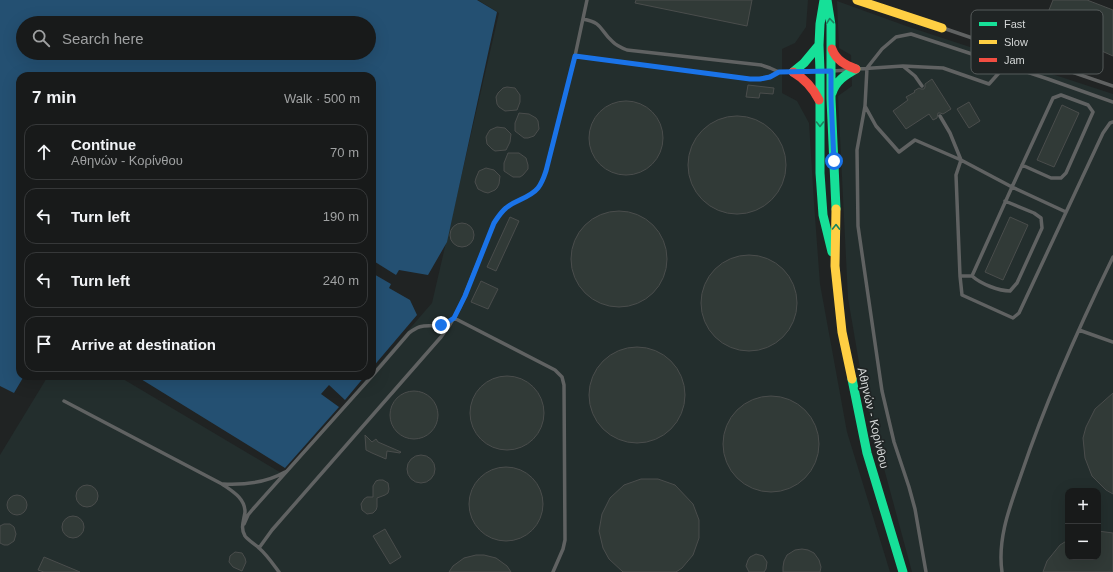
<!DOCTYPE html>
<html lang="en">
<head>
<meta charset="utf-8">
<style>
	:root { --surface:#181a1a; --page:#212323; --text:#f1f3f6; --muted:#9fa1a2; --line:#363839 }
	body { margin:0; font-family:Arial,sans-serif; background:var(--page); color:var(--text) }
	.controls { position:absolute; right:12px; bottom:12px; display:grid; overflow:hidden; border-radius:8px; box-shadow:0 4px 16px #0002 }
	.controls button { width:36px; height:36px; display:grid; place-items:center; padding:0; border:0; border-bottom:1px solid var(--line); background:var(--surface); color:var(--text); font:20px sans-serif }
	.stop { position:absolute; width:12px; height:12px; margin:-9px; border:3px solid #1a73e8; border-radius:50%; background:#fff }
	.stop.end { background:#1a73e8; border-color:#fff; box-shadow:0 1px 4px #0008 }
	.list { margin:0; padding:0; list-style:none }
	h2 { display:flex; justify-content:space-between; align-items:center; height:52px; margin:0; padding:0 16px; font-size:17px }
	h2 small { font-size:13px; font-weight:400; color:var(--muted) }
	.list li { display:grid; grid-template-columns:26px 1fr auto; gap:12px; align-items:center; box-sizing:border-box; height:56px; margin:0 8px 8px; padding:0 8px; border:1px solid var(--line); border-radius:12px }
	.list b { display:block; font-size:15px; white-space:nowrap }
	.list p { margin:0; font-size:13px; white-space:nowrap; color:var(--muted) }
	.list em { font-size:13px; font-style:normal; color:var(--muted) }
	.icon { flex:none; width:22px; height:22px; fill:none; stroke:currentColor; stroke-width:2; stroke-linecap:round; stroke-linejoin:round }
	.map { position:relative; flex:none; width:1113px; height:572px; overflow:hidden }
	.search { position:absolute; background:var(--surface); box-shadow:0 4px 16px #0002; left:16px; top:16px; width:360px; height:44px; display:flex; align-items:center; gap:10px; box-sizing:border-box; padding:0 14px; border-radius:22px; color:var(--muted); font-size:15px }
	.panel { position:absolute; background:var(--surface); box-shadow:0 4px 16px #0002; left:16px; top:72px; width:360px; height:308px; border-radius:12px }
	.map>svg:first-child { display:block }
</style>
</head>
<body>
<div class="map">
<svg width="1113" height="572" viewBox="0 0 1113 572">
	<rect width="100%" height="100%" fill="#202323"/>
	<!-- built -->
	<path fill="#232e2d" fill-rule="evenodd" d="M478,0H808L806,27L795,43L782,49V93L797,101L809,123L814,203L820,284L847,432L890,572H0V455L48,376H118L283,474L369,376H372V372L432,303L499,13Z
		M837,1L909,27L1113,94V572H912L865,398L848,298L838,96L852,86L851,55L839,48ZM1068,491H1098V557H1068Z"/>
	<!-- water -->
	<path fill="#245072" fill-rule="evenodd" d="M0,0H477L497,12L447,242L428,275L399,270L396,275L372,260V76H20V376H24L14,393L0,386ZM23,23H369V53H23Z
		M372,273L391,284L389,288L410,300L417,315L372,368Z
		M136,376H365L345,400L329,385L321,394L339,407L285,468Z"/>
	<!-- building -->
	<path fill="#313a37" stroke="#4a4d4c" d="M636,0H752L747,26L635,3Z
		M1053,0H1087L1113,10V56L1043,25Z
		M932,79L951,109L943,114L940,113H938L937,118L933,120L929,114L906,129L893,111L908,100L906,97L915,92L914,91L919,88L921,89H924L925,87V84Z
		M748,85L774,88L773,94L760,93L759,98L746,97Z
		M507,87L515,88L520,95V102L517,110L505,111L499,107L497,104L496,97L498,93L503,88Z
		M589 138a37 37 0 1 1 74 0a37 37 0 1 1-74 0Z
		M969,102L980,121L969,128L957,109Z
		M1062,105L1079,113L1054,167L1037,160Z
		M519,113L529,114L536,118L538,121L539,129L534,136L528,138H524L515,131V123Z
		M688 165a49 49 0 1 1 98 0a49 49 0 1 1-98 0Z
		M497,127L505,128L511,134L510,142L506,150L495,151L492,149L487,144L486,137L488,133L490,130Z
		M508,153H519L526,158L528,165V169L523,175L520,177H513L504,171V163Z
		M486,168L494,170L500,176L499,184L497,188L495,190L488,193L484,192L478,189L475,182L476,178L479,171Z
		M571 259a48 48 0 1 1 96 0a48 48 0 1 1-96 0Z
		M510,217L519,221L496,271L487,267Z
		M1010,217L1028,225L1003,280L985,272Z
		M450 235a12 12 0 1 1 24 0a12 12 0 1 1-24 0Z
		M701 303a48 48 0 1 1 96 0a48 48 0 1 1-96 0Z
		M481,281L498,289L488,309L471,302Z
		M589 395a48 48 0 1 1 96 0a48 48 0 1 1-96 0Z
		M470 413a37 37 0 1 1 74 0a37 37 0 1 1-74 0Z
		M390 415a24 24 0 1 1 48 0a24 24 0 1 1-48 0Z
		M1113,393V494L1106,490L1092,476L1085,458L1083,438L1086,427L1095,409Z
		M723 444a48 48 0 1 1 96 0a48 48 0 1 1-96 0Z
		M365,435L372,442L376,439L378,442L401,452L400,453L387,451L386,459L372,453L366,450Z
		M407 469a14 14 0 1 1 28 0a14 14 0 1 1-28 0Z
		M469 504a37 37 0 1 1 74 0a37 37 0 1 1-74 0Z
		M641,479H658L675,485L693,504L699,520V538L693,555L682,568L676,572H623L609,559L603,548L599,531L602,514L610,498L624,485Z
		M379,480H383L388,483L389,489L388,493L385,495L377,498V507L376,510L373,513L367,514L362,510L361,504L364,499L367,497H373V486L376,481Z
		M76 496a11 11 0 1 1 22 0a11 11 0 1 1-22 0Z
		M7 505a10 10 0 1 1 20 0a10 10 0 1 1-20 0Z
		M62 527a11 11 0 1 1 22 0a11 11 0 1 1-22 0Z
		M4,524H10L14,527L16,534L14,541L8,545H4L0,543V526Z
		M385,529L401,557L390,564L373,536Z
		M1098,531L1113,533V572H1043L1047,561L1060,545L1068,540V557H1098Z
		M802,549L808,550L814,553L819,560L821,567L820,572H783V567L784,561L787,555L795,550Z
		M235,552L242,553L245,558L246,562L242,571L233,567L229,562L230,556Z
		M756,554L763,556L767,562L766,569L764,572H749L746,566L748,560L750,557Z
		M476,555H484L496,558L507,566L511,572H449L453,566L464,558Z
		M44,557L80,572H44L38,570Z"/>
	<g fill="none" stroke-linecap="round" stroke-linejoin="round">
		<!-- lane -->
		<path stroke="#606262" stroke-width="3.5" d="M583,19C604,23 599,30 613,42C617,46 622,48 627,50L761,65L770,68L779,72H792
			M943,28L1113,86
			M575,56L750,79C762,79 768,78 779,72
			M904,67L915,76L922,86
			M858,69L903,66L943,68L989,84L1006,65
			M832,71L848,70
			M800,72L818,71
			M865,106L876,126L899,152L915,140L961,160L1012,187L1066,212
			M940,116L950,133L961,160L956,175L960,276L962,295L1013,318L1019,313L1103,133L1110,123L1113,122
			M960,276H972L1012,187L1053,98L1061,95L1088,105L1093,112L1066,173L1061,178H1051L1022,165
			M972,276C981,284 999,291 1010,291L1017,283L1042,228L1041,218L1034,213L1005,201
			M1079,330L1113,342
			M372,376L409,333C422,323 425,327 440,325C445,324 450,321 454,318L555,370L562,377L564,385L565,540L563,549L553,572
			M64,401L222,484C232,491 245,498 245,512C244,520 240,528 245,536C249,541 255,544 259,548C267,555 273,564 279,572
			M223,484C244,485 266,483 285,472
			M244,524L248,515L253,509L372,376
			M259,548L272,530L441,337L449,326L460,307L494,223C498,217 501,212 506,208C515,200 530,198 538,188C542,183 544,177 546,171L575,56L587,0
			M926,572L915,509L909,487L894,442L882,391L858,226L857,150L865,106L867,68L882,49L896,37L911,34L1048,79L1113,102
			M1002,572C997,537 1011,504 1022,472C1047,398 1079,327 1113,257"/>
		<!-- fast -->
		<path stroke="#16e098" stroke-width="9" d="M824,0L820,24L819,45L820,71V173L823,215L832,252
			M827,0L831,25V99L836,209
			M793,72L804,63L819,45
			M832,93C836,81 845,75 856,69
			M852,379L867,453L903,572"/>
		<!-- slow -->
		<path stroke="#ffcf43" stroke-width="9" d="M857,0L942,28
			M836,209L835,266L842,332L852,379"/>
		<!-- jam -->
		<path stroke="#f24e42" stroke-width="9" d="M832,49C836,60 845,65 856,69
			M793,72C805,79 813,88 819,100"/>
	</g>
	<!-- one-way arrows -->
	<defs><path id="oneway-chevron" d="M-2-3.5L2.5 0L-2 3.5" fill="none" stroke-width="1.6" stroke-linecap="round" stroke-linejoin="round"/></defs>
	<g stroke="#1a825e">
		<use href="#oneway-chevron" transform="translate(830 21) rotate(-96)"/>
		<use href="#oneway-chevron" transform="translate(820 124) rotate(90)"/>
		<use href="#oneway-chevron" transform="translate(836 227) rotate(-89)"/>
	</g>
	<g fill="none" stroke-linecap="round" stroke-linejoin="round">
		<!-- route -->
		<path stroke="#1a73e8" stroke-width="5" d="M441,325L448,322L454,318L465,296L494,223C498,217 501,212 506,208C515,200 530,198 538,188C542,183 544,177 546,171L575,56L750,79H760L770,77L779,72L831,71V99L834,161"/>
	</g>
	<g text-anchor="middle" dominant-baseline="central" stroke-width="3.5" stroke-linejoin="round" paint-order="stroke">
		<!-- street labels -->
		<g font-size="12" fill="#d4d7d7" stroke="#1f2424">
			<text transform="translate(873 418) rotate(77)">Αθηνών - Κορίνθου</text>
		</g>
	</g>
	<!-- legend -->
	<rect x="971" y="10" width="132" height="64" rx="6" fill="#1f2424" stroke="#555a5a" stroke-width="1"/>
	<rect x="979" y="22" width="18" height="4" fill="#16e098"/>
	<rect x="979" y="40" width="18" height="4" fill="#ffcf43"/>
	<rect x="979" y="58" width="18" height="4" fill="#f24e42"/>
	<g font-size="11" fill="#d4d7d7">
		<text x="1004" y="28">Fast</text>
		<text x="1004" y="46">Slow</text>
		<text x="1004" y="64">Jam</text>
	</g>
</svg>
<div class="controls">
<button>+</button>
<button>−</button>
</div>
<div class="stop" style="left:834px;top:161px"></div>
<div class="stop end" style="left:441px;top:325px"></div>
<div class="search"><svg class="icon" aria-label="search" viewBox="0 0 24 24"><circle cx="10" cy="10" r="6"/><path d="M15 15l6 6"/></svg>Search here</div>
<section class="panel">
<h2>7 min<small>Walk · 500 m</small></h2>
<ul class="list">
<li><svg class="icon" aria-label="ahead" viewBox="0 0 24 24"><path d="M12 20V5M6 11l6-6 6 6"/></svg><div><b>Continue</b><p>Αθηνών - Κορίνθου</p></div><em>70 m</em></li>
<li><svg class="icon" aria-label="left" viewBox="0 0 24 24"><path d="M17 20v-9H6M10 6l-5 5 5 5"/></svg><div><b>Turn left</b></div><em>190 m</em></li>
<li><svg class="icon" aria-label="left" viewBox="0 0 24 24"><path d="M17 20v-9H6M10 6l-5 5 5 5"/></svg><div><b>Turn left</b></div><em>240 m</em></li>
<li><svg class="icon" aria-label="arrive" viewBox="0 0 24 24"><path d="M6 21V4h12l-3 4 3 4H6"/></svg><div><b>Arrive at destination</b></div></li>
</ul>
</section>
</div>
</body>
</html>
